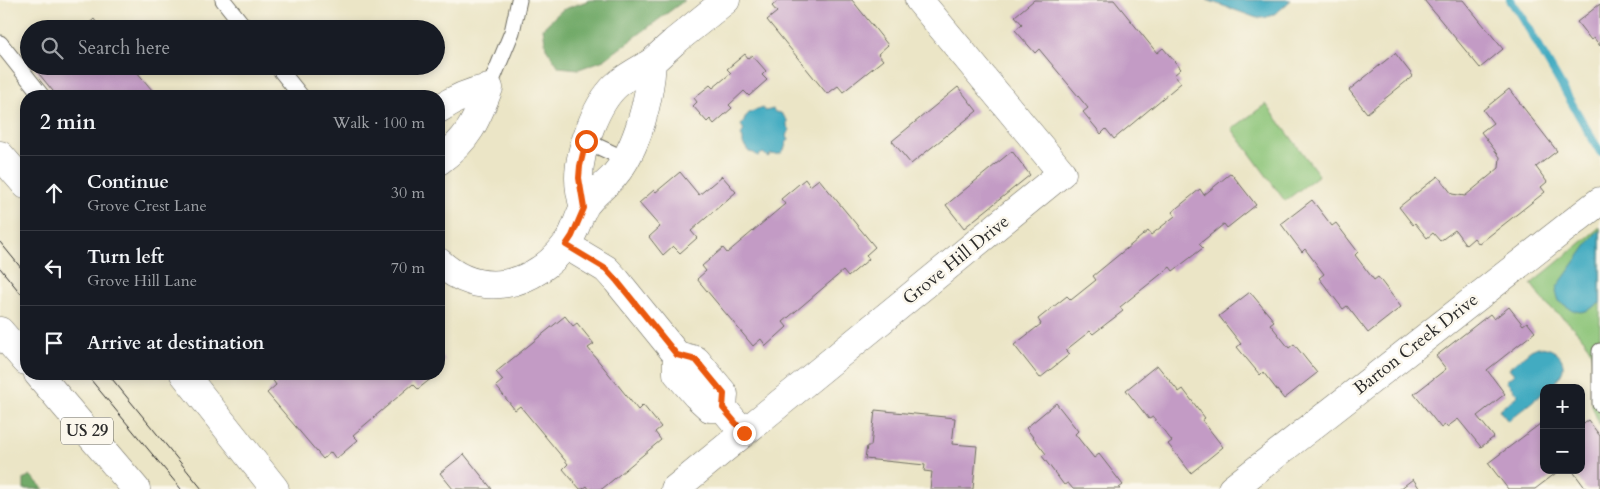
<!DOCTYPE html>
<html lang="en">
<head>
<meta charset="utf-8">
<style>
	:root { --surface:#171b24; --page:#20242c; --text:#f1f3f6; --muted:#9ea1a6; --line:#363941 }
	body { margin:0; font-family:Cardo,serif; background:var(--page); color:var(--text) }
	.controls { position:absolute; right:15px; bottom:15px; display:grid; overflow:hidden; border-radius:10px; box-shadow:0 2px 8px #0003 }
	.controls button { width:45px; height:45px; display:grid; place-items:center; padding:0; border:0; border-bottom:1px solid var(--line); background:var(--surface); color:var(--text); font:25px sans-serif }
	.stop { position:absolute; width:15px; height:15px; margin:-11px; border:4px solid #ea580c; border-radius:50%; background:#fff }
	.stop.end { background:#ea580c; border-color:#fff; box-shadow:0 1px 5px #0008 }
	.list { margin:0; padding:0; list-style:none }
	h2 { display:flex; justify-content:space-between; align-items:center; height:65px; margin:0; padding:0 20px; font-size:21px }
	h2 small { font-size:16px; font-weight:400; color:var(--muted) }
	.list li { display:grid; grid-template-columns:32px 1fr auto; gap:15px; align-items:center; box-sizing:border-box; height:75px; padding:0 20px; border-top:1px solid var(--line) }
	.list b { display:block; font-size:19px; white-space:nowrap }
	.list p { margin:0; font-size:16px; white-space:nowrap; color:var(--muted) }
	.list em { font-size:16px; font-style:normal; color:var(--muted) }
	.icon { flex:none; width:28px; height:28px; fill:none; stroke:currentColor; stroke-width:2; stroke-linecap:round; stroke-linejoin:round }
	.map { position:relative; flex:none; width:1600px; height:489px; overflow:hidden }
	.search { position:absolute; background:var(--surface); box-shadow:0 2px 8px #0003; left:20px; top:20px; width:425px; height:55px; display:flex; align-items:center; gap:12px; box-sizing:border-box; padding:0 18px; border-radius:28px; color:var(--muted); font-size:19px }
	.panel { position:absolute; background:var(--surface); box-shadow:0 2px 8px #0003; left:20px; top:90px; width:425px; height:290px; border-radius:20px }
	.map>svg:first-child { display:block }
</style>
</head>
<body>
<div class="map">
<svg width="1600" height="489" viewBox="0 0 1600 489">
	<rect width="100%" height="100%" fill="#fbf7ec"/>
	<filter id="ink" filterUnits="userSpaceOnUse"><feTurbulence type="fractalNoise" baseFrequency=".02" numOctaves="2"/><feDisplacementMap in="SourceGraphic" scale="10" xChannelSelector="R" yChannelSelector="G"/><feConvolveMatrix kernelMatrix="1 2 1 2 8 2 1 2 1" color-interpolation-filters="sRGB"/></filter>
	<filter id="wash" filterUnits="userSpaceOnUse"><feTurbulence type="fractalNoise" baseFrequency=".0096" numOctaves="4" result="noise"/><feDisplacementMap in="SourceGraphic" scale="20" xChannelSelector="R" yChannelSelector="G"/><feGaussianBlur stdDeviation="1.12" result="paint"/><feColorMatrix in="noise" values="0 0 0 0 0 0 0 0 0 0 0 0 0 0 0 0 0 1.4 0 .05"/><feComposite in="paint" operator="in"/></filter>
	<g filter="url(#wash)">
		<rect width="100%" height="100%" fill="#ebe5c6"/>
		<!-- green -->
		<path fill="#8dc579" stroke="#5c7852" d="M1266,104L1319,175L1285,201L1232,129Z
			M1600,227V426L1592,406L1593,362L1590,349L1584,339L1567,321L1548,306L1531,284Z"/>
		<!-- forest -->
		<path fill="#72aa69" stroke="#4e6a4a" d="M590,0H685L604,60L579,69L559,67L546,48L543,28L562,10Z
			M30,475L44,489H24V479Z"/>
		<!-- water -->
		<path fill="#42abc1" stroke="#366b76" d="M1207,0H1291C1280,10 1272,19 1257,18Z
			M762,108L766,111L773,109L775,112L781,113L787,120V126L790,130L786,135L789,140L786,143C785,152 780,156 771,154L768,157L763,153L758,156L754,153L749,152L743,144V139L741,135L744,130L741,125C745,122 744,118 747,115C751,110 757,111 762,108Z
			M1600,230V303C1581,316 1577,314 1559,301L1556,292L1557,287L1595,234Z
			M1538,347C1560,347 1573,367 1554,383C1550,386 1549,388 1544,388V392L1508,421L1499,410L1518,395L1506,381L1514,374L1509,368L1531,350Z"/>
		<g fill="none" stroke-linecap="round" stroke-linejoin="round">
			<!-- stream -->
			<path stroke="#42abc1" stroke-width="8" d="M1510,0L1523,19L1600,152"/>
		</g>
		<g id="blocks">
			<!-- building -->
			<path fill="#c39bc5" d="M779,0H852L888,45L878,54L883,60L843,92L838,86L827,94L767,20L777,12L772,6Z
				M1034,0H1114L1157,53L1163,48L1181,69L1174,75L1181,83L1114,139L1106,129L1101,134L1083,112L1088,108L1039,49L1035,53L1015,30L1022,24L1015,16Z
				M1424,0H1463L1503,49L1480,68Z
				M1600,4V46L1594,38L1591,40L1577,22Z
				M94,19L101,29H83Z
				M1395,53L1413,76L1367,113L1349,90Z
				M745,54L748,58L752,55L766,71L762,75L767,80L749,96L744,91L729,105L732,108L714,124L710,119L707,122L693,106L697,102L694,98L710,85L713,88L731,73L727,69Z
				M38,66H132L157,96H57L35,69Z
				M958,87L977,111L911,164L892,141Z
				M1509,89L1557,151L1536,167L1547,182L1541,187L1545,192L1479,244L1474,238L1466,245L1455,230L1440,241L1433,233L1427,238L1415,223L1413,225L1399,207L1438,176L1452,194L1465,196L1499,168L1500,157L1481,132L1493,123L1483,110Z
				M1012,151L1030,175L964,228L946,205Z
				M680,172L699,195L722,176L736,192L691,231L697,238L680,253L673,246L663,255L649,237L660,227L639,203L654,190L656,192Z
				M1231,173L1256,205L1227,228L1224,224L1199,244L1203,248L1173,271L1170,267L1120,307L1123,311L1093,334L1090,331L1066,350L1070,354L1040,378L1014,345L1041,324L1038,319L1067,296L1071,300L1096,280L1093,276L1148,231L1151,235L1175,216L1172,212L1200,189L1204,195Z
				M805,179L810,186L819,179L875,247L866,255L869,259L848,277L843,271L783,322L787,327L766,346L761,339L753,346L697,279L706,271L702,266L723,248L727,253L785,204L781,199Z
				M1312,200L1332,226L1336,223L1358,252L1355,255L1374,280L1378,277L1401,307L1368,333L1347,306L1343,309L1319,278L1324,274L1305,249L1302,252L1281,224Z
				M1250,292L1274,321L1270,324L1289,348L1294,344L1317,373L1284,399L1263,372L1260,375L1237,347L1241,344L1219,316Z
				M1509,307L1523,325L1527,322L1535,332L1487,370L1505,394L1477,416L1494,437L1481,447L1458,419L1447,427L1445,425L1441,428L1414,394L1446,369L1436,356L1490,314L1494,319Z
				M565,316L573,326L577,323L594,344L588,348L638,410L643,405L661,427L655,432L661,440L602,489H589L587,486L583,489H580L563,469L568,464L520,406L515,410L496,386L503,380L496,372Z
				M439,352L445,360L439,365Z
				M1157,365L1179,392L1183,389L1205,418L1202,420L1223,447L1191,473L1168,444L1172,441L1153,417L1149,419L1126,390Z
				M278,374H437L418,389L413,384L353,435L358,440L336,459L331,452L323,459L267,393L276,385L272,379Z
				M1056,403L1078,431L1075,434L1094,458L1099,454L1123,485L1119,488L1120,489H1073L1068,483L1064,485L1042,456L1046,454L1026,428Z
				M875,410L955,418L952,444L977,446L973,489H930L932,472L924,471L925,465L865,459L867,446H871Z
				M1588,420L1600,436V489H1586L1572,470H1581V425Z
				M1544,421V470H1560L1535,489H1508L1488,463Z
				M464,454L492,489H453L440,473Z
				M1413,479L1420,489H1400Z"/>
		</g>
	</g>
	<g filter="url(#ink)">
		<use href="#blocks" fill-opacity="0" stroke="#6e6c61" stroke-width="1"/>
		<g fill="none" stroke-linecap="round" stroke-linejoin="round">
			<defs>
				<path id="lane" d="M223,0L246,29
					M0,43L42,96
					M277,66L301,96
					M489,88L512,32L519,0
					M586,141L625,159
					M1600,351V404"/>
				<path id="street" d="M652,62L674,42L726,0
					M439,109C455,98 470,92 489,88
					M439,161C469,139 476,121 489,88
					M566,245L606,269L617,281L677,355
					M439,262C480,300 535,287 567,243C575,233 577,220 583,209C590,196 604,187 614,176C638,148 650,98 652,62C641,69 629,75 619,83C597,100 579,150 579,178C579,188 581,198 584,208
					M723,408H710L696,395L677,373V355L696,360L724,394L723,408L744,433
					M675,489L1062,173L919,0
					M1232,489L1600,201"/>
				<path id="primary" d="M0,155L26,185
					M0,331L26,361
					M38,374L136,489
					M184,374L275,489"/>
			</defs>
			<!-- lane casing -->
			<use href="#lane" stroke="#6e6c61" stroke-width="17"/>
			<!-- street casing -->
			<use href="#street" stroke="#6e6c61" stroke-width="29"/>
			<!-- primary casing -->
			<use href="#primary" stroke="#6e6c61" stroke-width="29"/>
			<!-- lane -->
			<use href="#lane" stroke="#fff" stroke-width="15"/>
			<!-- street -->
			<use href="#street" stroke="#fff" stroke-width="28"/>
			<!-- primary -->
			<use href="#primary" stroke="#fff" stroke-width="28"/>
			<!-- tram -->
			<path stroke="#2b2b2b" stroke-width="1" d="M0,242L26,274
				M0,268L26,300
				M86,374L181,489
				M108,374L202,489"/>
		</g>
	</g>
	<g fill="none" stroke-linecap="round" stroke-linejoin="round" filter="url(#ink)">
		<!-- route -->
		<path stroke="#ea580c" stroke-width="6" d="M586,141L580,166L579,178L584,208L572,236L566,245L606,269L617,281L677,355L696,360L724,394L723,408L744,433"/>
	</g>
	<g text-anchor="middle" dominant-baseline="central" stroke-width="5" stroke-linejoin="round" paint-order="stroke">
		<!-- shield labels -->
		<rect fill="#fbf7ec" stroke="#696865" stroke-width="1" x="61" y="417.5" width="52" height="27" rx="4"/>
		<g font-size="16" font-weight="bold" fill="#2b2b2b">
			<text x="87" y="431">US 29</text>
		</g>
		<!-- street labels -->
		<g font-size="18" fill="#2b2b2b" stroke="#fbf7ec">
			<text transform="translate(956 260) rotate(-39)">Grove Hill Drive</text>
			<text transform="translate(1416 344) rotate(-38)">Barton Creek Drive</text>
		</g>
	</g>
</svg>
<div class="controls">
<button>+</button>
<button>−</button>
</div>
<div class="stop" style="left:586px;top:141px"></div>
<div class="stop end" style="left:744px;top:433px"></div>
<div class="search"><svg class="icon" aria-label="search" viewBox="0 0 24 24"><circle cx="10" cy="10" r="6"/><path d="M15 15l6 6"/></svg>Search here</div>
<section class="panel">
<h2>2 min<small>Walk · 100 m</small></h2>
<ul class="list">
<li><svg class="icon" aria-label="ahead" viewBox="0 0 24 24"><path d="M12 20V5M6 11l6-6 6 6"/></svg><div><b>Continue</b><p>Grove Crest Lane</p></div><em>30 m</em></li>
<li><svg class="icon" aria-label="left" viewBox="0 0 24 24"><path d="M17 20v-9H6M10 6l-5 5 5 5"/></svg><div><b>Turn left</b><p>Grove Hill Lane</p></div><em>70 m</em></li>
<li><svg class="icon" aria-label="arrive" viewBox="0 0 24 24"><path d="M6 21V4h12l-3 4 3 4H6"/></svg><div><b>Arrive at destination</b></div></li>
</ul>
</section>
</div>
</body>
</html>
